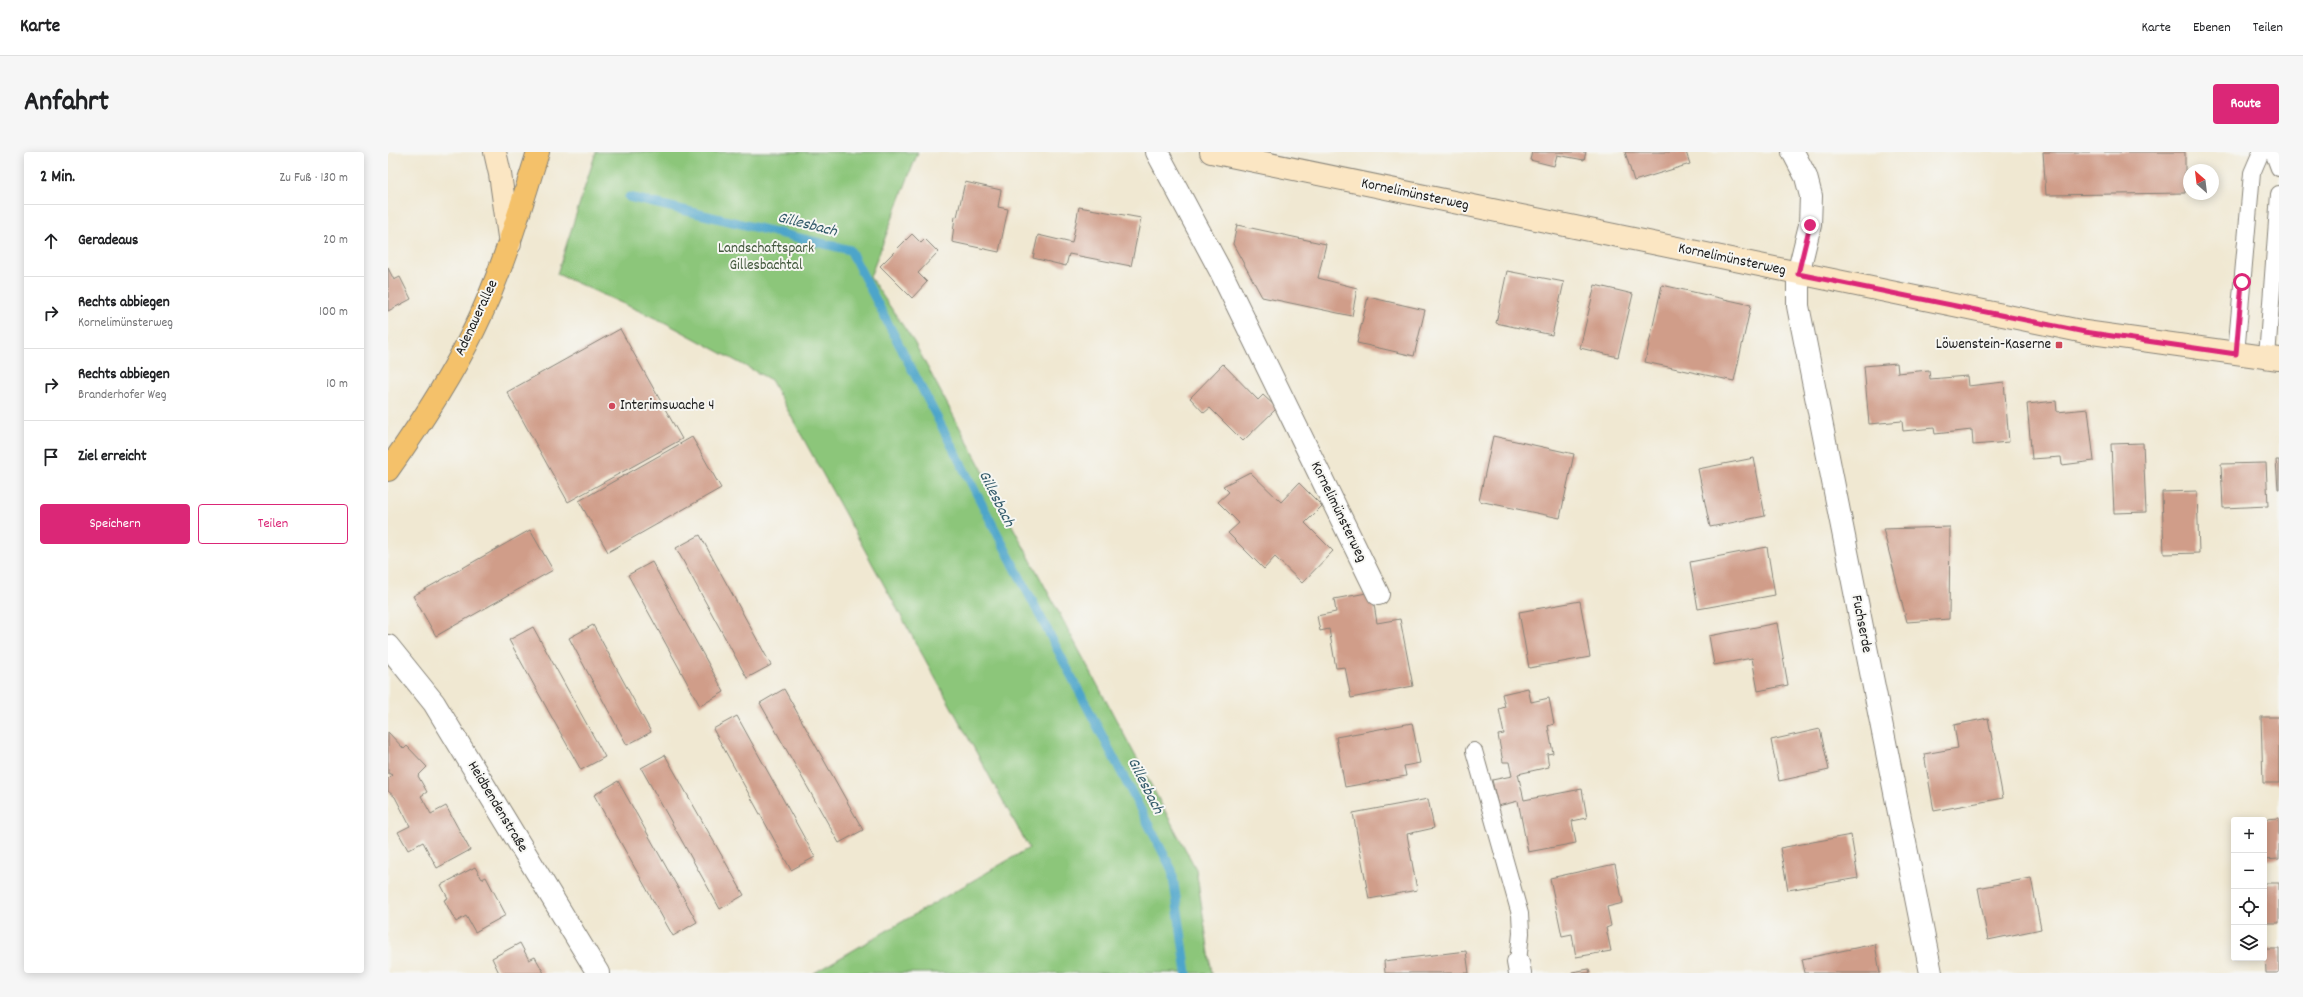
<!DOCTYPE html>
<html lang="de">
<head>
<meta charset="utf-8">
<style>
	:root { --surface:#fff; --page:#f6f6f6; --text:#202124; --muted:#757577; --line:#e0e0e0; --accent:#db2777 }
	body { margin:0; font-family:Dekko,sans-serif; background:var(--page); color:var(--text) }
	.controls { position:absolute; right:12px; bottom:12px; display:grid; overflow:hidden; border-radius:4px; box-shadow:0 2px 10px #0003 }
	.controls button { width:36px; height:36px; display:grid; place-items:center; padding:0; border:0; border-bottom:1px solid var(--line); background:var(--surface); color:var(--text); font:20px sans-serif }
	.compass { position:absolute; left:1795px; top:12px; width:36px; height:36px; border-radius:50%; background:var(--surface); box-shadow:0 2px 10px #0003; rotate:332deg }
	.stop { position:absolute; width:12px; height:12px; margin:-9px; border:3px solid #db2777; border-radius:50%; background:#fff }
	.stop.end { background:#db2777; border-color:#fff; box-shadow:0 1px 4px #0008 }
	.list { margin:0; padding:0; list-style:none }
	h2 { display:flex; justify-content:space-between; align-items:center; height:52px; margin:0; padding:0 16px; font-size:17px }
	h2 small { font-size:13px; font-weight:400; color:var(--muted) }
	.list li { display:grid; grid-template-columns:26px 1fr auto; gap:12px; align-items:center; box-sizing:border-box; height:72px; padding:0 16px; border-top:1px solid var(--line) }
	.list b { display:block; font-size:15px; white-space:nowrap }
	.list p { margin:0; font-size:13px; white-space:nowrap; color:var(--muted) }
	.list em { font-size:13px; font-style:normal; color:var(--muted) }
	.actions { display:flex; gap:8px; padding:12px 16px }
	.actions a { flex:1; padding:9px 0; border:1px solid var(--accent); border-radius:4px; text-align:center; font-size:14px; color:var(--accent) }
	.actions .main { background:var(--accent); color:#fff }
	.icon { flex:none; width:22px; height:22px; fill:none; stroke:currentColor; stroke-width:2; stroke-linecap:round; stroke-linejoin:round }
	.map { position:relative; flex:none; width:1891px; height:821px; overflow:hidden; border-radius:4px }
	header { display:flex; align-items:center; gap:24px; box-sizing:border-box; height:56px; padding:0 20px; background:var(--surface); border-bottom:1px solid var(--line) }
	header strong { font-size:19px }
	nav { display:flex; gap:22px; margin-inline-start:auto; font-size:14px }
	.intro { display:flex; align-items:center; justify-content:space-between; box-sizing:border-box; height:96px; padding:0 24px }
	h1 { margin:0; font-size:28px }
	.button { padding:10px 18px; border-radius:4px; background:var(--accent); color:#fff; font-size:14px; font-weight:700 }
	main { display:flex; gap:24px; padding:0 24px }
	aside { flex:1; background:var(--surface); border-radius:4px; box-shadow:0 2px 10px #0003 }
	.map>svg:first-child { display:block }
</style>
</head>
<body>
<header>
<strong>Karte</strong>
<nav><a>Karte</a><a>Ebenen</a><a>Teilen</a></nav>
</header>
<div class="intro"><h1>Anfahrt</h1><a class="button">Route</a></div>
<main>
<aside>
<h2>2 Min.<small>Zu Fuß · 130 m</small></h2>
<ul class="list">
<li><svg class="icon" aria-label="ahead" viewBox="0 0 24 24"><path d="M12 20V5M6 11l6-6 6 6"/></svg><div><b>Geradeaus</b></div><em>20 m</em></li>
<li><svg class="icon" aria-label="right" viewBox="0 0 24 24"><path d="M7 20v-9h11M14 6l5 5-5 5"/></svg><div><b>Rechts abbiegen</b><p>Kornelimünsterweg</p></div><em>100 m</em></li>
<li><svg class="icon" aria-label="right" viewBox="0 0 24 24"><path d="M7 20v-9h11M14 6l5 5-5 5"/></svg><div><b>Rechts abbiegen</b><p>Branderhofer Weg</p></div><em>10 m</em></li>
<li><svg class="icon" aria-label="arrive" viewBox="0 0 24 24"><path d="M6 21V4h12l-3 4 3 4H6"/></svg><div><b>Ziel erreicht</b></div></li>
</ul>
<div class="actions"><a class="main">Speichern</a><a>Teilen</a></div>
</aside>
<div class="map">
<svg width="1891" height="821" viewBox="0 0 1891 821">
	<rect width="100%" height="100%" fill="#f6f6f2"/>
	<filter id="ink" filterUnits="userSpaceOnUse"><feTurbulence type="fractalNoise" baseFrequency=".025" numOctaves="2"/><feDisplacementMap in="SourceGraphic" scale="8" xChannelSelector="R" yChannelSelector="G"/><feConvolveMatrix kernelMatrix="1 2 1 2 8 2 1 2 1" color-interpolation-filters="sRGB"/></filter>
	<filter id="wash" filterUnits="userSpaceOnUse"><feTurbulence type="fractalNoise" baseFrequency=".012" numOctaves="4" result="noise"/><feDisplacementMap in="SourceGraphic" scale="16" xChannelSelector="R" yChannelSelector="G"/><feGaussianBlur stdDeviation="0.9" result="paint"/><feColorMatrix in="noise" values="0 0 0 0 0 0 0 0 0 0 0 0 0 0 0 0 0 1.4 0 .05"/><feComposite in="paint" operator="in"/></filter>
	<g filter="url(#wash)">
		<rect width="100%" height="100%" fill="#f0e8d2"/>
		<!-- green -->
		<path fill="#8cc67a" stroke="#54714b" d="M208,0H530L482,125L526,190L808,717L824,821H426L641,696L383,228L278,171L169,122Z"/>
		<g fill="none" stroke-linecap="round" stroke-linejoin="round">
			<!-- stream -->
			<path stroke="#4da5ca" stroke-width="9" d="M241,45L462,98L784,718L799,821"/>
		</g>
		<g id="blocks">
			<!-- building -->
			<path fill="#d09d89" d="M1144,0H1198L1196,8L1169,3L1166,14L1142,8Z
				M1237,0H1298L1302,12L1246,29Z
				M1655,0H1797V41L1658,43Z
				M577,30L613,38L610,55L620,57L611,100L564,90L567,64L569,65Z
				M691,55L753,66L743,114L681,102L678,114L645,106L650,83L684,91Z
				M849,73L938,92L930,126L969,136L964,164L874,145L845,92Z
				M524,82L533,91L537,87L550,100L530,121L539,130L524,146L492,114Z
				M0,116L6,128L12,125L23,147L0,159Z
				M1119,119L1176,130L1164,183L1108,171Z
				M1207,133L1245,142L1230,205L1192,196Z
				M1274,133L1363,153L1346,229L1257,210Z
				M980,145L1037,158L1026,204L969,191Z
				M232,177L294,287L180,350L119,240Z
				M1509,211L1510,221L1541,218L1542,227L1579,224L1580,234L1616,230L1621,290L1585,293L1584,278L1547,282L1546,276L1515,279L1514,269L1481,272L1476,214Z
				M835,212L870,248L875,243L889,256L855,289L822,256L816,261L802,246Z
				M1668,249L1669,260L1700,257L1706,309L1674,313L1673,305L1644,307L1639,252Z
				M1105,284L1186,302L1172,366L1091,349Z
				M304,285L333,336L220,400L191,349Z
				M1755,291L1758,360L1726,361L1723,292Z
				M1366,306L1377,364L1322,375L1310,317Z
				M1888,308H1891V337H1890Z
				M1878,311L1880,354L1835,356L1833,312Z
				M862,320L893,350L911,331L934,354L917,371L945,399L914,431L887,405L876,417L840,381L851,371L830,350L841,340L835,334Z
				M1809,339L1811,401L1776,402L1774,340Z
				M1562,375L1561,467L1519,470L1495,377Z
				M142,378L165,418L48,484L25,444Z
				M312,383L383,513L359,526L288,396Z
				M1379,395L1387,443L1310,457L1302,410Z
				M264,410L336,540L312,554L240,423Z
				M984,440L989,471L1012,467L1025,534L963,546L957,515L948,516L941,477L932,479L929,464L948,460L946,447Z
				M1192,449L1202,505L1141,516L1131,460Z
				M1389,471L1400,533L1370,539L1364,506L1326,513L1321,484Z
				M205,473L263,580L239,593L181,486Z
				M145,475L217,605L193,618L121,488Z
				M1140,536L1143,550L1161,546L1166,572L1160,574L1165,601L1159,602L1161,615L1130,622L1136,648L1194,637L1199,666L1184,669L1188,691L1140,700L1130,649L1110,654L1104,628L1124,624L1121,610H1115L1110,583L1116,582L1111,557L1117,555L1114,542Z
				M396,537L475,678L451,691L372,551Z
				M349,564L427,705L403,718L325,577Z
				M1873,565H1891V631H1875Z
				M1600,566L1615,646L1546,659L1536,602L1570,596L1566,573Z
				M1024,571L1032,611L1016,614L1018,624L957,635L948,585Z
				M1432,577L1441,618L1391,629L1383,588Z
				M0,580L16,597L19,594L39,615L30,624L39,640L33,644L43,662L58,654L82,698L49,716L35,690L20,698L10,680L22,674L7,645L0,639V627L4,623L0,621Z
				M277,603L356,743L332,757L253,616Z
				M230,629L309,770L285,784L206,643Z
				M1040,647L1046,676L1019,682L1029,738L981,747L965,661Z
				M1891,666V707L1876,708V667Z
				M1463,683L1470,726L1400,738L1392,696Z
				M1227,712L1235,751L1219,755L1223,774L1218,776L1223,799L1188,805L1184,782L1174,784L1162,726Z
				M87,715L94,727L98,725L118,763L87,780L78,764L68,770L56,748L60,746L53,733Z
				M1643,726L1653,777L1600,788L1590,736Z
				M1876,731H1891V771H1876Z
				M132,791L141,808L147,805L156,821H111L104,806Z
				M1487,792L1492,821H1417L1414,807Z
				M1877,797H1891V821H1878Z
				M1078,799L1081,821H997L996,809Z
				M1201,817L1202,821H1184V820Z"/>
		</g>
	</g>
	<g filter="url(#ink)">
		<use href="#blocks" fill-opacity="0" stroke="#868277" stroke-width="1"/>
		<g fill="none" stroke-linecap="round" stroke-linejoin="round">
			<defs>
				<path id="lane" d="M1885,0L1891,16
					M1848,202L1864,21L1873,0
					M1879,205L1891,42
					M1086,599L1132,762L1133,781L1130,810"/>
				<path id="street" d="M769,0L832,118L990,442
					M1405,0L1418,25L1423,44L1422,73L1410,122V154L1543,821
					M0,494L46,551L210,821
					M1130,810L1132,821"/>
				<path id="secondary" d="M107,0L112,22L122,92
					M823,0L1697,180L1891,207"/>
				<path id="primary" d="M0,318C32,273 62,227 86,178C114,121 131,60 150,0"/>
			</defs>
			<!-- lane casing -->
			<use href="#lane" stroke="#868277" stroke-width="18"/>
			<!-- street casing -->
			<use href="#street" stroke="#868277" stroke-width="24"/>
			<!-- secondary casing -->
			<use href="#secondary" stroke="#868277" stroke-width="24"/>
			<!-- primary casing -->
			<use href="#primary" stroke="#868277" stroke-width="24"/>
			<!-- lane -->
			<use href="#lane" stroke="#fff" stroke-width="16"/>
			<!-- street -->
			<use href="#street" stroke="#fff" stroke-width="22"/>
			<!-- secondary -->
			<use href="#secondary" stroke="#fbe6c3" stroke-width="22"/>
			<!-- primary -->
			<use href="#primary" stroke="#f4c16a" stroke-width="22"/>
		</g>
	</g>
	<g fill="none" stroke-linecap="round" stroke-linejoin="round" filter="url(#ink)">
		<!-- route -->
		<path stroke="#db2777" stroke-width="5" d="M1422,73L1410,122L1697,180L1848,202L1854,130"/>
	</g>
	<!-- markers -->
	<g fill="#d1495b" stroke="#f6f6f2" stroke-width="1.5">
		<rect x="1667" y="189" width="8" height="8" rx="2"/>
		<circle cx="224" cy="254" r="4"/>
	</g>
	<g text-anchor="middle" dominant-baseline="central" stroke-width="4" stroke-linejoin="round" paint-order="stroke">
		<!-- street labels -->
		<g font-size="15" fill="#1c1c1c" stroke="#f6f6f2">
			<text transform="translate(1027 43) rotate(12)">Kornelimünsterweg</text>
			<text transform="translate(1344 108) rotate(12)">Kornelimünsterweg</text>
			<text transform="translate(89 166) rotate(-65)">Adenauerallee</text>
			<text transform="translate(950 360) rotate(64)">Kornelimünsterweg</text>
			<text transform="translate(1473 472) rotate(79)">Fuchserde</text>
			<text transform="translate(109 655) rotate(59)">Heidbendenstraße</text>
		</g>
		<!-- park labels -->
		<g font-size="15" fill="#43583d" stroke="#f6f6f2">
			<text x="378" y="97">Landschaftspark<tspan x="378" dy="17">Gillesbachtal</tspan></text>
		</g>
		<!-- poi labels -->
		<g font-size="15" fill="#1c1c1c" stroke="#f6f6f2" text-anchor="end">
			<text x="1663" y="193">Löwenstein-Kaserne</text>
			<text x="232" y="254" text-anchor="start">Interimswache 4</text>
		</g>
		<!-- water labels -->
		<g font-size="16" font-style="italic" fill="#325a6a" stroke="#f6f6f2">
			<text transform="translate(419 73) rotate(14)">Gillesbach</text>
			<text transform="translate(608 347) rotate(63)">Gillesbach</text>
			<text transform="translate(757 634) rotate(63)">Gillesbach</text>
		</g>
	</g>
</svg>
<div class="controls">
<button>+</button>
<button>−</button>
<button><svg class="icon" aria-label="locate" viewBox="0 0 24 24"><circle cx="12" cy="12" r="6"/><path d="M12 2v4M12 18v4M2 12h4M18 12h4"/></svg></button>
<button><svg class="icon" aria-label="layers" viewBox="0 0 24 24"><path d="M12 4l9 5-9 5-9-5zM3 14l9 5 9-5"/></svg></button>
</div>
<svg class="compass" viewBox="-18 -18 36 36"><path d="M0-13l5 13h-10z" fill="#e53935"/><path d="M0 13l5-13h-10z" fill="#757577"/></svg>
<div class="stop" style="left:1854px;top:130px"></div>
<div class="stop end" style="left:1422px;top:73px"></div>
</div>
</main>
</body>
</html>
